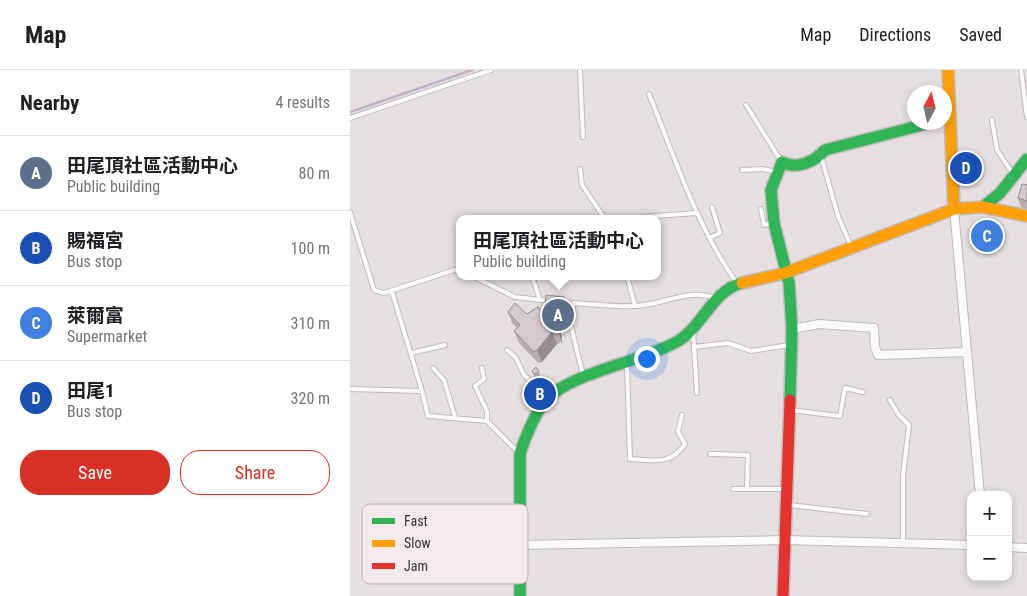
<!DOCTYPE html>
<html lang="en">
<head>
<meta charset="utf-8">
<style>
	:root { --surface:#fff; --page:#f2f2f2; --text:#202124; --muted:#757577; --line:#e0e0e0; --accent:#d93025 }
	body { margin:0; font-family:"Roboto Condensed","Noto Sans TC",sans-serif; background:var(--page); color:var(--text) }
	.controls { position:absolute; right:15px; bottom:15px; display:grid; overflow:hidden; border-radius:10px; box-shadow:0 2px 8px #0003 }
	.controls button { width:45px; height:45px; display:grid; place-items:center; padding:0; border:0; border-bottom:1px solid var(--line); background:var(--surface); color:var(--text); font:25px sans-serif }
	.compass { position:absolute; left:557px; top:15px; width:45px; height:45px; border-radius:50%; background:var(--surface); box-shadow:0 2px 8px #0003; rotate:7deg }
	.you { position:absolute; left:296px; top:288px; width:18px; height:18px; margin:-12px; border:4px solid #fff; border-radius:50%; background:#1a73e8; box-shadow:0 0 0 8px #1a73e833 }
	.badge { display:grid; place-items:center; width:32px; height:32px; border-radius:50%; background:var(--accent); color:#fff; font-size:16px; font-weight:700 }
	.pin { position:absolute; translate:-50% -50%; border:2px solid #fff; box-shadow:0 1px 5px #0006 }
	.popup { position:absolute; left:106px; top:145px; width:205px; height:65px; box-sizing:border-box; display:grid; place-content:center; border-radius:10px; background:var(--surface); filter:drop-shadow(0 1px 4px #0005); font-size:16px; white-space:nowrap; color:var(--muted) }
	.popup b { font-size:19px; color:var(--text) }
	.popup::after { content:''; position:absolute; left:50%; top:100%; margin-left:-10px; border:10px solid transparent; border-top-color:var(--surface) }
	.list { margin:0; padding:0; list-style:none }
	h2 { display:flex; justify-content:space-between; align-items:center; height:65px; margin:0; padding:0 20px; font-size:21px }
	h2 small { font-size:16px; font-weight:400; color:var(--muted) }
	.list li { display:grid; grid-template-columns:32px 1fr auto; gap:15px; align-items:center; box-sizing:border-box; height:75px; padding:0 20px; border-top:1px solid var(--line) }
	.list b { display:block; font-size:19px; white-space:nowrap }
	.list p { margin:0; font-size:16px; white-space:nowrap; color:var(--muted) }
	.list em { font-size:16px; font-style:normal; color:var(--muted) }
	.actions { display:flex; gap:10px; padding:15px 20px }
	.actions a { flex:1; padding:11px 0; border:1px solid var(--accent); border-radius:20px; text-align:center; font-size:18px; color:var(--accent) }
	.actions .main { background:var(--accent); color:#fff }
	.map { position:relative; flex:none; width:677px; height:526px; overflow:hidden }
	header { display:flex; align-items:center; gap:30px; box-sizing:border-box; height:70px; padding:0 25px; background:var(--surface); border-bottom:1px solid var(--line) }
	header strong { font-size:24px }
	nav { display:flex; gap:28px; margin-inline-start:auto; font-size:18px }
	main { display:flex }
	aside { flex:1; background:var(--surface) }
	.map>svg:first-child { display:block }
</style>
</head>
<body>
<header>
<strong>Map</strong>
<nav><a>Map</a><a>Directions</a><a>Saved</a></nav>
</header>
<main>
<aside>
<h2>Nearby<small>4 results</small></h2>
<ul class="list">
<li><span class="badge" style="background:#5c6f8a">A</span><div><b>田尾頂社區活動中心</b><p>Public building</p></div><em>80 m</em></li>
<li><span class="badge" style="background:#1a4fb4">B</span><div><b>賜福宮</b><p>Bus stop</p></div><em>100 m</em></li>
<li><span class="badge" style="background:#3f7fe0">C</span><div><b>萊爾富</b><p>Supermarket</p></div><em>310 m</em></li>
<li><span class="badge" style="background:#1a4fb4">D</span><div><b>田尾1</b><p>Bus stop</p></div><em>320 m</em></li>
</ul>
<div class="actions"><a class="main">Save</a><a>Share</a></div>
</aside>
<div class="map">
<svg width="677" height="526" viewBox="0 0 677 526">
	<rect width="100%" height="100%" fill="#e5dfe0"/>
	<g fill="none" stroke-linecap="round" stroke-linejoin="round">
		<!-- stream -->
		<path stroke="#c2b1cd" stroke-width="2.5" d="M0,42L122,0"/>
		<defs>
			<path id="lane" d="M230,0L233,67
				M671,0L677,47
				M299,24C325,88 346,155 386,212
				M396,35L431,91
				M0,48L141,0
				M642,50L647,80L663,104
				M471,86L488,146L501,176
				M230,99L232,115L255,149
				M392,100L412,99L427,102
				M411,139L414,155L422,153
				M0,142L24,220L34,223L104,200L109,201
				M291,147L346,143
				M359,168L370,163L362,137
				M122,206L165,227L200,231
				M182,206L190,230
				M277,206L285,236
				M42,222L72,321
				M343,260L347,323
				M344,277L378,273L401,281L439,275
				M157,280L166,288L174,305L197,326
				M61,283L95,275
				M277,294L280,389C303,390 320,396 335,374L328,362L332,345
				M83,298L94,310L105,347
				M132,298L134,309L125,316L137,341V351
				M233,305L221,256L223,233C243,234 264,237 285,236C314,235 336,218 365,228
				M0,319L72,321L78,346L137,351L169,383
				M540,330L548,344L559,355L553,406V473
				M440,340L490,346L495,318L513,322
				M360,384L398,385L397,419
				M383,419H435
				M439,435L517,444"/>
			<path id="street" d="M604,139L630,425
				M442,259L469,254L524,258L525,277L528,285L617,282
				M169,475L435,470L621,475
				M658,477L677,478"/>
			<path id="fast" d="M633,137L650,123L677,89
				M440,330L442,259L439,213L424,153L421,120L432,92C447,100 464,92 475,80L584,52
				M170,526V384C174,370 188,336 199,327C227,301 292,292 328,271C352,257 363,220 392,213"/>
			<path id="slow" d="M598,0L604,139
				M392,213L435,203L604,139L633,137L677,146"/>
			<path id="jam" d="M433,526L440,330"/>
		</defs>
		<!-- lane casing -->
		<use href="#lane" stroke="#c0bbbc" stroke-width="6"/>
		<!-- street casing -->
		<use href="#street" stroke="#c0bbbc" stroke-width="10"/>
		<!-- fast casing -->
		<use href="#fast" stroke="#c0bbbc" stroke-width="14"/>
		<!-- slow casing -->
		<use href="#slow" stroke="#c0bbbc" stroke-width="14"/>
		<!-- jam casing -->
		<use href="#jam" stroke="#c0bbbc" stroke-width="14"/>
		<!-- path -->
		<path stroke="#c3c1c1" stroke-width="1" stroke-dasharray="5 2.5" stroke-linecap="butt" d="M211,257L216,269L211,274"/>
		<!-- lane -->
		<use href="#lane" stroke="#fbfafa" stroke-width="4"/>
		<!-- street -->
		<use href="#street" stroke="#fbfafa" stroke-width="8"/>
		<!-- fast -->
		<use href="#fast" stroke="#30b455" stroke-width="11"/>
		<!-- slow -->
		<use href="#slow" stroke="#ff9f0a" stroke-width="11"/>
		<!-- jam -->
		<use href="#jam" stroke="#e5322d" stroke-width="11"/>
	</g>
	<!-- wall -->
	<path fill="#b7adb2" d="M677,115V139L671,137L668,128Z
		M643,153L646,160L642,176L628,173L625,166Z
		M214,227L218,238L216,255L207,253L212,266V272L207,274L192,292L188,293L169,273L164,261L167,258L162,253L158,242L177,244L194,243Z
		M182,301L189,302L190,305L185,308Z"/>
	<!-- shaded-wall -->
	<path fill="#958d91" d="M643,153L646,160L642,176L640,170Z
		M214,227L218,238L216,255L212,243Z
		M208,254L212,266V272L208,260Z
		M202,262L207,274L192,292L187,280Z"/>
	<!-- building -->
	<path fill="#d5c9cf" stroke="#958d91" d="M672,114L677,115V131L668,128Z
		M629,150L643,153L640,170L625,166Z
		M196,225L214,227L212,243L195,241L208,254V260L202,262L187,280L184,282L164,261L170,255L158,242L165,233L177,244L188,237L194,243Z
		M186,297L189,302L184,304L182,301Z"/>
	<!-- legend -->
	<rect x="12" y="434" width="166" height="80" rx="8" fill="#f4eaeb" stroke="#bcb4b4" stroke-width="1"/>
	<rect x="22" y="448" width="23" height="6" fill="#30b455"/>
	<rect x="22" y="470" width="23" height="7" fill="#ff9f0a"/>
	<rect x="22" y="493" width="23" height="6" fill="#e5322d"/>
	<g font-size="14" fill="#393535">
		<text x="54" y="456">Fast</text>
		<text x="54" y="478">Slow</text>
		<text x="54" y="501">Jam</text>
	</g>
</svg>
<div class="controls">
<button>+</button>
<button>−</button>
</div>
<svg class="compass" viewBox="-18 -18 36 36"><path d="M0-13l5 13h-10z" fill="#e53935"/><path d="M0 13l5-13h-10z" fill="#757577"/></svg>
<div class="you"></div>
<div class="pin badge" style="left:208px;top:245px;background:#5c6f8a">A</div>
<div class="popup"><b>田尾頂社區活動中心</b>Public building</div>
<div class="pin badge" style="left:190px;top:324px;background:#1a4fb4">B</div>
<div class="pin badge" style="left:637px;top:166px;background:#3f7fe0">C</div>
<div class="pin badge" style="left:616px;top:98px;background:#1a4fb4">D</div>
</div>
</main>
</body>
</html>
